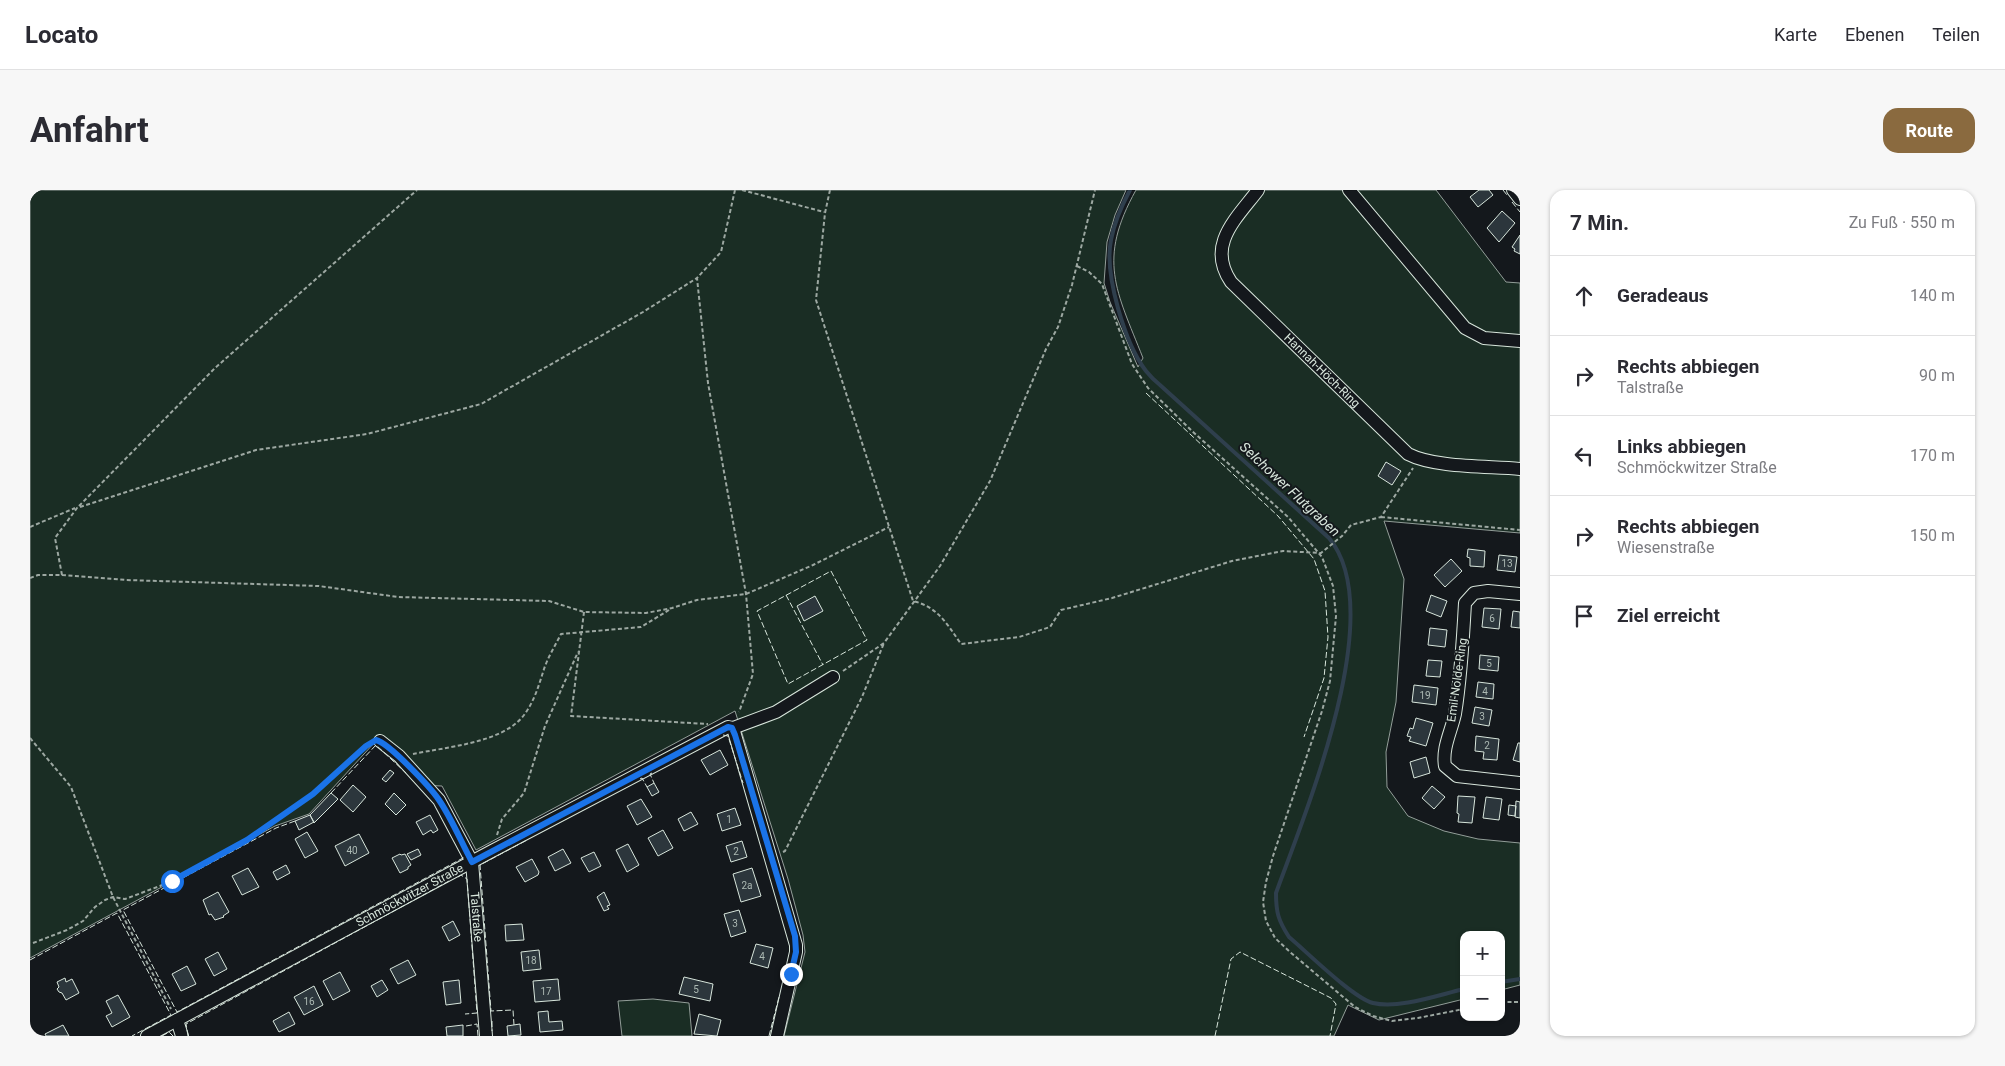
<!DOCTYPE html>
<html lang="de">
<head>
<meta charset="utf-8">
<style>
	:root { --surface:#fff; --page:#f7f7f7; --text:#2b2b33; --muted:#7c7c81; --line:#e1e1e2; --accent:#8a6a3f }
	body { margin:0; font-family:Roboto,sans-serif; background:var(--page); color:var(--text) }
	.controls { position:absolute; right:15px; bottom:15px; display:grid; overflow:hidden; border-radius:10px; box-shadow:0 1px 4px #0004 }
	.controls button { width:45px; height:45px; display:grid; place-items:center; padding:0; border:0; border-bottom:1px solid var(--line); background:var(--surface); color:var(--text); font:25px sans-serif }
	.stop { position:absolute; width:15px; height:15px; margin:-11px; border:4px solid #1a73e8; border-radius:50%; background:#fff }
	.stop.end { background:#1a73e8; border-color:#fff; box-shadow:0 1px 5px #0008 }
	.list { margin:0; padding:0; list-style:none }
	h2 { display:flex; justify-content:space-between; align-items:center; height:65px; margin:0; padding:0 20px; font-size:21px }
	h2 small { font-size:16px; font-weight:400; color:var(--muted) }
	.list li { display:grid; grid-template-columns:32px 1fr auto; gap:15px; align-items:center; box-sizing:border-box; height:80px; padding:0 20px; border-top:1px solid var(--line) }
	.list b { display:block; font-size:19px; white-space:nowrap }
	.list p { margin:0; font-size:16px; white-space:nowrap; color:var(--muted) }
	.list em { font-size:16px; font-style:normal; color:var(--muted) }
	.icon { flex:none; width:28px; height:28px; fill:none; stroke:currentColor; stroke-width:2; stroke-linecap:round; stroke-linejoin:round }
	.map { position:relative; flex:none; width:1490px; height:846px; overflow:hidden; border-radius:15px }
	header { display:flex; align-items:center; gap:30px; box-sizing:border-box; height:70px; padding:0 25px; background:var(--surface); border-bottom:1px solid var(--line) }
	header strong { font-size:24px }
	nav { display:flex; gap:28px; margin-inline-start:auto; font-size:18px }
	.intro { display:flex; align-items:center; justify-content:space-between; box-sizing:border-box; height:120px; padding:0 30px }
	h1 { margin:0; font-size:35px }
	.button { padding:12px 22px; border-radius:15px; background:var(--accent); color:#fff; font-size:18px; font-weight:700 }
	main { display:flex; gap:30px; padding:0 30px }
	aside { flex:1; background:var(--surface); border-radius:15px; box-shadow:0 1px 4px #0004 }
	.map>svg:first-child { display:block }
</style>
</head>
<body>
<header>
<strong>Locato</strong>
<nav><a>Karte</a><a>Ebenen</a><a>Teilen</a></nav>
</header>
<div class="intro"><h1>Anfahrt</h1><a class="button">Route</a></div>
<main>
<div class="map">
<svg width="1490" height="846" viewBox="0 0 1490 846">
	<rect width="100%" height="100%" fill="#14181c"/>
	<!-- green -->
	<path fill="#1a2d24" stroke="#939e99" d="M0,0H1096L1085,25L1077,52L1074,93L1080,112L1108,177L1113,168C1086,100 1067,70 1106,0H1406L1476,92L1490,93V343L1354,331L1374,389L1366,512L1356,562L1357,597L1378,626L1414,641L1448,649L1490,653V795L1471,800V745H1434V809L1349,830L1318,815L1304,846H754L775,762L773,745L758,689L705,521L446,660L412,596L389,595L345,552L279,624L245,636L0,768Z
		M623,809L659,813L662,846H592L588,811Z"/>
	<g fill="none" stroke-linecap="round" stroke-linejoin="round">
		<!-- stream -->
		<path stroke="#2f3f4d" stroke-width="4" d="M1100,0C1092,15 1084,33 1081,50C1074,84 1095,154 1116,181C1120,186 1125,191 1130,195L1299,348C1360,421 1275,623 1246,703C1246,722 1248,730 1259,747C1277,762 1323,808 1343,813C1369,819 1408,805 1434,799
			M1471,792L1490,789"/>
	</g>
	<!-- building -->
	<path fill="#2c363c" stroke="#d8e6dc" d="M1449,0H1459L1463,5L1448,17L1440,7Z
		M1472,21L1485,33L1469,52L1457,38Z
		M1490,45V64L1484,61L1485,59L1482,57Z
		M1356,272L1371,281L1362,295L1348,286Z
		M1438,359L1455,361L1454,377L1440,376V368L1437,367Z
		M1469,365L1487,367L1485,382L1467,380Z
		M1421,369L1432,381L1415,397L1404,385Z
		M1401,405L1417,411L1411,427L1396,421Z
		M785,406L793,421L774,431L767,416Z
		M1454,418L1471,419L1469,439L1452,437Z
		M1483,421L1490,422V438L1481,437Z
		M1400,438L1417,440L1415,457L1398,455Z
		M1450,465L1469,467L1468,481L1449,479Z
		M1398,470L1412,471L1410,487L1396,486Z
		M1448,492L1464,494L1463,509L1446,507Z
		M1384,495L1408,498L1406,515L1382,512Z
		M1445,517L1462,520L1459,536L1442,533Z
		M1386,528L1403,533L1396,556L1379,551L1381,547L1377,546L1380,538L1383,539Z
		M1446,546L1469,549L1467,570L1453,569L1454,562L1445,561Z
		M1488,553H1490V572L1483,570Z
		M690,560L698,575L680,585L671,570Z
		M1396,567L1400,583L1384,588L1380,572Z
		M360,580L364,583L356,592L352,589Z
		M624,593L629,602L622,606L617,597Z
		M323,595L336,607L323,622L310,610Z
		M1402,596L1415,607L1404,619L1392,608Z
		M301,603L308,609L284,633L280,625Z
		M364,603L376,615L366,625L355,614Z
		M1428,606L1445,607L1442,633L1428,632L1429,624L1427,623Z
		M1456,607L1472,609L1469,630L1453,628Z
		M611,609L622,627L607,635L597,616Z
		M1486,611L1490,612V628L1485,627Z
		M1479,615L1486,616L1485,626L1478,625Z
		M705,618L711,635L692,641L687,624Z
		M661,622L668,634L654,641L648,629Z
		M280,625L284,632L269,640L265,631Z
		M400,625L408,640L403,643L401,640L393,645L386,632Z
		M633,640L643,658L628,666L618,648Z
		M277,642L288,661L275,668L265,649Z
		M329,644L339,663L315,676L305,656Z
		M712,651L717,667L701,672L696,656Z
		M598,654L609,675L597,682L586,660Z
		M388,659L391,665L381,670L377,664Z
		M533,659L541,673L525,681L518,667Z
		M564,662L571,676L559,682L551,668Z
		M370,664L371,665L375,664L381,675L378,677V679L370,683L362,668Z
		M502,669L509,682L508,685L495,692L486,677Z
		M256,675L260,683L247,690L243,682Z
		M218,678L229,697L212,705L202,686Z
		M722,678L731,706L711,712L703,684Z
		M188,702L199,722L193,726L194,727L185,730L181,724L179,725L173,710Z
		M574,702L580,715L577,716L579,719L574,721L567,707Z
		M709,720L716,742L701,747L694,724Z
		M423,731L430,745L419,751L412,737Z
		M492,734L494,750L476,751L475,735Z
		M726,754L743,758L738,778L720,773Z
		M509,760L511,779L493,781L491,762Z
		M188,762L197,779L184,786L175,769Z
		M378,770L386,785L368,794L360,779Z
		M157,776L166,794L151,801L142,784Z
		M310,782L320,801L303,810L293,791Z
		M654,787L683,794L680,811L649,804Z
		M35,788L36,792L42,789L49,803L36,810L32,803L29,802L27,799L29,797L27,792Z
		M528,789L530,810L505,812L503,791Z
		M352,790L358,800L347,807L341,796Z
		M429,790L431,813L416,815L413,792Z
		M284,796L293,815L274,825L264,807Z
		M88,805L100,827L82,837L76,826L82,823L76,811Z
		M518,821L519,832L532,831L533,840L510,842L508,822Z
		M259,822L265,834L249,842L243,831Z
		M669,824L691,830L687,846L664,844Z
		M490,834L491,845L478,846L477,836Z
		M33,835L39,846H16L15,844Z
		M433,835V846H417L416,837Z"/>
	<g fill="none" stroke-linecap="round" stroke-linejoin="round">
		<defs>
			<g id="minor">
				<path id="s1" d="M1228,0C1206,29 1176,55 1201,92L1378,264C1405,278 1459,276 1490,279"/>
				<path d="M1319,0L1435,138L1454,148L1490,151"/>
				<path d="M1483,0L1490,9"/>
				<path d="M1490,404L1458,401L1444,403L1435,413C1433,450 1431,487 1425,524C1421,542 1412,558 1415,576L1427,586L1490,593"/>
				<path d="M703,538L766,755V762L747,846"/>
				<path id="s2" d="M350,551L369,566L409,610L442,672L456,846"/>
				<path d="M147,830L152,846"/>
				<path id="s3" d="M117,846L462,661L698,537L703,538L746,522L803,487"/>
			</g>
		</defs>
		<!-- minor casing -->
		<use href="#minor" stroke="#d8e6dc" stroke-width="14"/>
		<!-- path -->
		<path stroke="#9da8a2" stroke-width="2" stroke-dasharray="4 2.5" stroke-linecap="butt" d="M705,0L691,62L667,88L678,193L716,404L723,484L709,522
			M712,0L794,22
			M800,0L795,23L786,110L883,411C908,417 917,434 931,454L989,447L1020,437L1031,420L1082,408L1202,371L1253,361L1291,363L1312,346L1321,335L1351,327L1383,278
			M1047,76L1059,82L1072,94L1102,174L1118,198L1162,241L1258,327L1292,367L1303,396L1306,426L1300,491L1292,521L1243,666L1236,692L1233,712L1236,731L1245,748L1260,762L1325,817L1343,826L1362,831L1388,828L1434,819
			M49,316L185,178L387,0
			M1351,327L1490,340
			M0,337L45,318
			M32,385L25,348L47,318L226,260L337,244L451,214L613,122L667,88
			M0,388L8,385H32L96,390L289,396L368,407L519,411L554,422L616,423L642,418L667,410L716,404L783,375L859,337
			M554,422L541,526L678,534
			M813,481L854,453L910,376L960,291L1016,159L1028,137L1042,95L1065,0
			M0,548L41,597L83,707L141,819
			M383,564C416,557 473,553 494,525C504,512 509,495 514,479C518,467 525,456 531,444L611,437L639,420
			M467,645L472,629L494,603L515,536L548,462
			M753,662L755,661L832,507L854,453
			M3,753L37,740L53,731L65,717L75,710L83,707L95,709L130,696L217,650L283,604L339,554
			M1471,812H1490"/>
		<!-- minor -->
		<use href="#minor" stroke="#14181c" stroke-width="12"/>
		<!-- fence -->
		<path stroke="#d8e6dc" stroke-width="1" stroke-dasharray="6 2.5" stroke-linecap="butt" d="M1473,0L1477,5
			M1482,12L1490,22
			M1116,203L1248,326L1284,369L1295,401L1298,447L1294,488L1274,547
			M801,381L837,450L758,494L727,421Z
			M756,405L793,475
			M693,545L698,546L713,593
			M622,583L620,584L624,593
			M610,589L612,588L617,597
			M301,603L346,555L376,583
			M265,631L246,638L93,720L147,822L433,668L432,665
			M428,687L431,685L437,689L447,823L435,824
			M0,770L87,723L141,825L102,846
			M462,831V841
			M484,835L483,820L461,821L450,675L497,650
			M436,836L447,834L448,846
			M132,846L139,842L143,846
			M158,846L156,834L419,691
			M739,846L749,807
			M1185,846L1201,769L1210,762L1301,808L1306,814L1300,846"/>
	</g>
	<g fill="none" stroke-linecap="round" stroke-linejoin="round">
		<!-- route -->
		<path stroke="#1a73e8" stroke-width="6" d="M142,691L217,650L283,604L336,556L346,550C359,553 401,598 409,610C422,629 431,652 442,672L698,537L702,538L705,545L765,746L766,762L761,784"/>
	</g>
	<g text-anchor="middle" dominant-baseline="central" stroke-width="4" stroke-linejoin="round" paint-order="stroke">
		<!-- number labels -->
		<g font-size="10" fill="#adbab4">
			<text x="1477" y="373">13</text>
			<text x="1462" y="428">6</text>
			<text x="1459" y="473">5</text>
			<text x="1455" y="501">4</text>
			<text x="1395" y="505">19</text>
			<text x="1452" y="526">3</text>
			<text x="1457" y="555">2</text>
			<text x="699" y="629">1</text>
			<text x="322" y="660">40</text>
			<text x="706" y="661">2</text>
			<text x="717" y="695">2a</text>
			<text x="705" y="733">3</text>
			<text x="732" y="766">4</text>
			<text x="501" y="770">18</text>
			<text x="666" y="799">5</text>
			<text x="516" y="801">17</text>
			<text x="279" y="811">16</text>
		</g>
		<!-- street labels -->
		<g font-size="12" fill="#d8e6dc" stroke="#14181c">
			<text stroke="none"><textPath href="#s1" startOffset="232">Hannah-Höch-Ring</textPath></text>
			<text transform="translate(1427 490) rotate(-82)">Emil-Nolde-Ring</text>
			<text stroke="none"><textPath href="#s3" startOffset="298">Schmöckwitzer Straße</textPath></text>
			<text stroke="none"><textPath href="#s2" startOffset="209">Talstraße</textPath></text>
		</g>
		<!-- water labels -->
		<g font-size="14" font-style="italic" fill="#d8e6dc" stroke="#14181c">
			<text transform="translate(1260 299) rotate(43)">Selchower Flutgraben</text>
		</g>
	</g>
</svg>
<div class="controls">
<button>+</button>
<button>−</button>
</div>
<div class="stop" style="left:142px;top:691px"></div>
<div class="stop end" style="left:761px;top:784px"></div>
</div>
<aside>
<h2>7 Min.<small>Zu Fuß · 550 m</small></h2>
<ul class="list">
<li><svg class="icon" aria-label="ahead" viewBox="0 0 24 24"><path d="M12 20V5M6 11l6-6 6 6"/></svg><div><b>Geradeaus</b></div><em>140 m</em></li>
<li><svg class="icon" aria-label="right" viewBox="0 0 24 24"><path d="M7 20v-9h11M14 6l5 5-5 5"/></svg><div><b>Rechts abbiegen</b><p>Talstraße</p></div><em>90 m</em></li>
<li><svg class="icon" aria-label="left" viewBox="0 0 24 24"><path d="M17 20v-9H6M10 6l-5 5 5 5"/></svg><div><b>Links abbiegen</b><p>Schmöckwitzer Straße</p></div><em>170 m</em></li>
<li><svg class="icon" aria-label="right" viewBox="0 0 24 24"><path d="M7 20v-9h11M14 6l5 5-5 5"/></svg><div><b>Rechts abbiegen</b><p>Wiesenstraße</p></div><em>150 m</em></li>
<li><svg class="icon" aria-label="arrive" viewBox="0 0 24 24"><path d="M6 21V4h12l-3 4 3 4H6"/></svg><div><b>Ziel erreicht</b></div></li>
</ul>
</aside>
</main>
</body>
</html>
